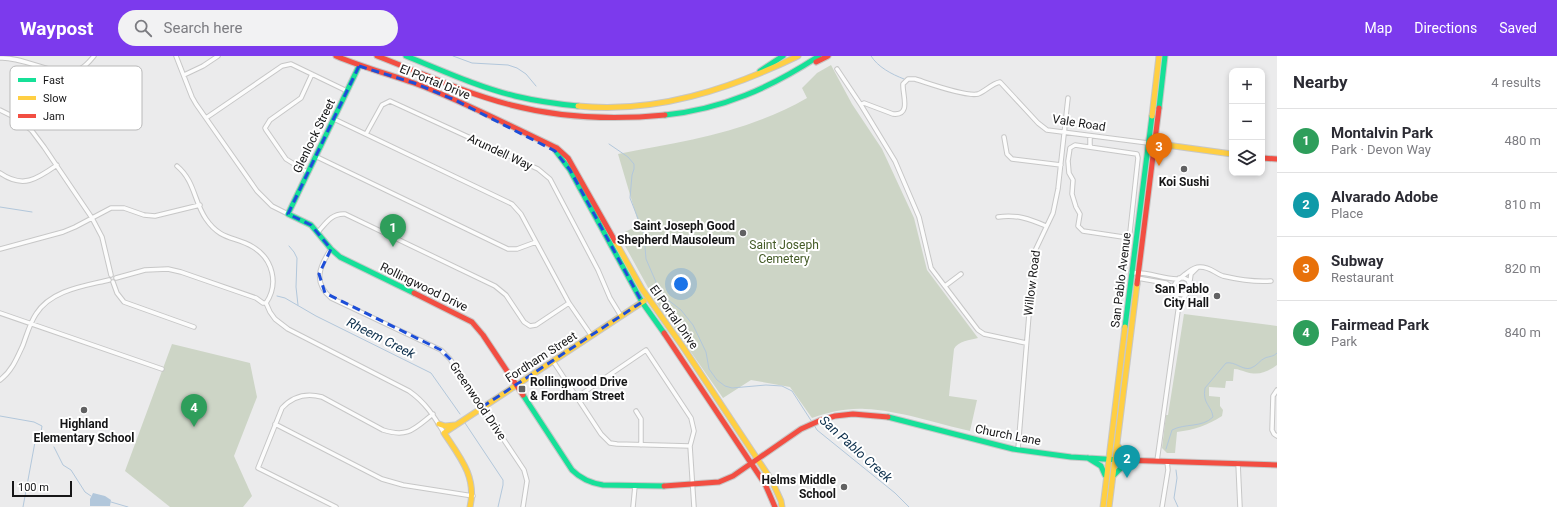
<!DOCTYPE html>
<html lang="en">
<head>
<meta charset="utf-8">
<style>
	:root { --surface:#fff; --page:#f2f2f3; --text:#2b2b33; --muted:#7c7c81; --line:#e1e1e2; --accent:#7c3aed }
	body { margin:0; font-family:Roboto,sans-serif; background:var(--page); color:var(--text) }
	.controls { position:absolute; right:12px; top:12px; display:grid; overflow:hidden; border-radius:8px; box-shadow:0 2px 6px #0003 }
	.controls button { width:36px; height:36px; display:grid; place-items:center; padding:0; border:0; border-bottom:1px solid var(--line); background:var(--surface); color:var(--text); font:20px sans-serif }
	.scale { position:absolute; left:12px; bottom:10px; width:60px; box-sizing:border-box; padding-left:4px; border:2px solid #161617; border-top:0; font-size:11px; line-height:14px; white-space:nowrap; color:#161617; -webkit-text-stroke:3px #fff; paint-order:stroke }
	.you { position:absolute; left:681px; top:228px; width:14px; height:14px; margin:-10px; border:3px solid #fff; border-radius:50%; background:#1a73e8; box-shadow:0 0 0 6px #1a73e833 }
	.badge { display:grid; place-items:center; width:26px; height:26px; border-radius:50%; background:var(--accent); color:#fff; font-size:13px; font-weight:700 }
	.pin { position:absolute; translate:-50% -33px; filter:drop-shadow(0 1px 2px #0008) }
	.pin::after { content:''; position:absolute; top:21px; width:14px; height:12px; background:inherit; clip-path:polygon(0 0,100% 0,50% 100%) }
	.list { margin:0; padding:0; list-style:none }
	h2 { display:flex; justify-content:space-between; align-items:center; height:52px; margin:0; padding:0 16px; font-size:17px }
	h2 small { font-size:13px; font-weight:400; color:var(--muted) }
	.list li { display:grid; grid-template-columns:26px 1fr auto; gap:12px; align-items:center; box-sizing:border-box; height:64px; padding:0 16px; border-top:1px solid var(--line) }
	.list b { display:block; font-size:15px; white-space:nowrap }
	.list p { margin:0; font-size:13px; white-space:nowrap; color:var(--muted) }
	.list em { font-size:13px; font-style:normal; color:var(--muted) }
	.icon { flex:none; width:22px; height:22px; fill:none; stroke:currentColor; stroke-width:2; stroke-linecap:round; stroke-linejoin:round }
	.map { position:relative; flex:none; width:1277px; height:451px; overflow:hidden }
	header { display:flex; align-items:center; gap:24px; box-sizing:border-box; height:56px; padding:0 20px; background:var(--accent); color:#fff }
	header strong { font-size:19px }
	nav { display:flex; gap:22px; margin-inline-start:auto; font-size:14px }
	.search { width:280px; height:36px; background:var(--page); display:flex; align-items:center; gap:10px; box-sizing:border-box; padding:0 14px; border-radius:22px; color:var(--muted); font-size:15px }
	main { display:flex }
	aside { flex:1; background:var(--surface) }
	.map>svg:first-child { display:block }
</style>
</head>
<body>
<header>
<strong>Waypost</strong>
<div class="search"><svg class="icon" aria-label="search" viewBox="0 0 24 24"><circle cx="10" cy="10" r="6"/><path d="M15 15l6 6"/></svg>Search here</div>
<nav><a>Map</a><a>Directions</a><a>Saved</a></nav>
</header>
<main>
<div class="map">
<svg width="1277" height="451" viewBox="0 0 1277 451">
	<rect width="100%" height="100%" fill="#ebebec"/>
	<!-- green -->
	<path fill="#cdd5c6" d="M831,9L852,48L882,93L914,162L927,214L978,282C970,284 958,285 954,293L949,340L977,344L970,375C938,368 898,354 865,353C847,352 829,356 812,362L790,331L751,324L723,342L656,246L619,179L639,169L618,98C685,85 746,77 807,42L802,32L817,17Z
		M1184,258L1277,270V309C1267,316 1259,320 1246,316C1242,315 1239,313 1234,313L1233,325H1226L1225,332L1209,331V340L1220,341V350L1223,354L1222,360C1208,369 1194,374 1177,376L1175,397H1167L1162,392L1166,359H1168Z
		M172,288L250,307L257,341L234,400L252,440L243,451H170L125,415Z"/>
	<!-- water -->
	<path fill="#b2c7db" d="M93,437L105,440L111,444L110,450H90V443Z"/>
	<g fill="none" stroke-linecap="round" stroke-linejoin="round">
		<!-- stream -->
		<path stroke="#b2c7db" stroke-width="1" d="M453,0L472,7L508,9L517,12L526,18L536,30
			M871,0C878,11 891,18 904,23
			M609,88L628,101L634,108V113L632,119L630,142L644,178L646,203L659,233L663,240L681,254L693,269L706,296L709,313L717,324L725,330L732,332L766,329L782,330L792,335L812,366
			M0,151L32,156
			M289,190L294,196L297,202L296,231L298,249
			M277,240L285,242L316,260L431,317L460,358
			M0,360L34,366L42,370L41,376L35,386L23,451
			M465,367L503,424V429L498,451
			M814,369L817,374L895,437L909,451
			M54,391L63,409L71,414L85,436L91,440
			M1166,393L1172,374C1185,367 1202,372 1213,361C1212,350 1202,348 1205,332L1226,307C1235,305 1243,315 1251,312C1257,310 1260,304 1265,302C1270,300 1273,301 1277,297
			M1176,414L1177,422L1174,442L1178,451
			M111,446L128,451"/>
		<defs>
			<path id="street" d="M176,0L192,41L196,48L257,135L272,150L288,158
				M0,2C24,0 60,24 80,13C86,10 90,5 94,0
				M837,13L861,49L895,105L919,161L931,212L978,274L984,278L1026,287
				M184,19L203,10L218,0
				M861,49L864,47L893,58C912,60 902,38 903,28L908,23H915C928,27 966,41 978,38C986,35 991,28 1000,26L1038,67L1047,74L1148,87
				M0,54L18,63L32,75L44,91L92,162L102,181L111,219
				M206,62L282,10L291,8L347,35
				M334,63L512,148L521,158L569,247L591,279
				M366,78L382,49L390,45L538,113L550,123L598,214L610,242L621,260
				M1004,81L1007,98L1012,103L1061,109
				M1075,89L1137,98L1138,102L1130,176L1127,179L1123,181L1083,175L1078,170L1080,158L1076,151L1072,138L1073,124L1069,117L1068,105L1070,92Z
				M1090,91V80
				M315,100L508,193H517L536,186
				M177,110C195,125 194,146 206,163C221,185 235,180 253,191C273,203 279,228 266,247
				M307,116L286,103L266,74L265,72L270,64L301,42L312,18
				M0,117C23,133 37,123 57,109
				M998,161C1016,158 1030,163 1046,170
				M318,176C326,167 332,157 345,158L495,230L506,239L524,266L530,270L536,269L569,247
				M0,193L63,176L75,171L111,152H124L144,159L155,160L200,149
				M331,193C319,211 313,226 331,242L441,294L450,303L524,414L527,425L523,451
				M1131,217C1147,215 1162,223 1177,223
				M116,222L145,214L168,213L181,216L256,242L263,247H266L270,256L275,263L288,273L409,335C425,346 434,360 444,377
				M1137,222L1166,227L1174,233
				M1190,225L1191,218L1197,212
				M113,226L117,237L124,246L194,271
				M945,230L961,218
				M1176,237L1178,253
				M1186,239L1178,238C1170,228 1177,225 1184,219C1190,215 1193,211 1200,211C1211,211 1214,217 1223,220C1236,223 1257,226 1271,225
				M0,257L162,313
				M553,305L601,378L610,387L617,388L690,390
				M0,324C12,315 17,302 23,289C27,278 30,267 36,258C51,234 84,230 109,224
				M1277,334L1273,340L1272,374L1274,378L1277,380
				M577,341L646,294L691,362L694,375L690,390L694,451
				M636,355L641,363V389
				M275,368L382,423L403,429L473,440
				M1018,393L1034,197L1053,157L1058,133L1068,42
				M1157,405L1178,255L1183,243L1191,232L1188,224L1184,222H1179
				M1238,407L1240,451
				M336,451L258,412L282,352C293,340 307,337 322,341L383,374C408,382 414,373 433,358
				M633,451L635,430
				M1162,451L1168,414L1167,405"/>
			<path id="fast" d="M406,0C441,14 478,31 515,40C536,45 557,48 578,50
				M359,10L288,158L311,169L331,193L340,201L414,237
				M760,15L783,0
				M1159,52L1165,0
				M665,59C723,53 770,32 819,0
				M555,94L570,114L642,246L664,277
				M1125,271L1152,60
				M523,339L572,414C581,423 590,427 603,429L664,430
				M888,361L1013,393L1071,401L1121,404
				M1088,402L1101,410L1105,419
				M1114,419L1125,408L1133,405"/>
			<path id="slow" d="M578,50C655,58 730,33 798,0
				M1152,60L1159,0
				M1152,87L1232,98
				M615,185L642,233L683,291L772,425L781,445L782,451
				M439,368L445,370L455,369
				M1117,389L1123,396L1137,404
				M470,451C477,421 460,401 444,377L644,245
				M1103,451L1125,271
				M1109,451L1137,228"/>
			<path id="jam" d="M336,0C362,11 388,18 414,27C463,45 510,70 557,92L568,102L615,185
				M377,0C421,17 465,37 511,49C561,62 614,64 665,59
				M816,6L828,0
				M1262,102L1277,103
				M1137,228L1159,52
				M414,237L472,266L483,279L523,339
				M664,277L765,428L775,451
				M1121,404L1277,409
				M664,430L719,426L733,420L801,373L821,364L835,360L853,358L888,361"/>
		</defs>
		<!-- street casing -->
		<use href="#street" stroke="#c7c7c7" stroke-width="5.5"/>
		<!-- fast casing -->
		<use href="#fast" stroke="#c7c7c7" stroke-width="7"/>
		<!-- slow casing -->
		<use href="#slow" stroke="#c7c7c7" stroke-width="7"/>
		<!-- jam casing -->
		<use href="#jam" stroke="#c7c7c7" stroke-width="7"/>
		<!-- street -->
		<use href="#street" stroke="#fcfcfc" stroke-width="3.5"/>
		<!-- fast -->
		<use href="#fast" stroke="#16e098" stroke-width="5"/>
		<!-- slow -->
		<use href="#slow" stroke="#ffcf43" stroke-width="5"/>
		<!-- jam -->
		<use href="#jam" stroke="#f24e42" stroke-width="5"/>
	</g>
	<!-- marked area -->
	<path fill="none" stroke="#1d4ed8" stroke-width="3" stroke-dasharray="8 5" stroke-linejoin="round" d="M359,10L414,27L455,44L555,95L570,114L642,246L482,351L450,303L441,294L325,237L319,218L331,193L311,169L288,158Z"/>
	<!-- markers -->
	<g fill="#616162" stroke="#fff" stroke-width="1.5">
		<circle cx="1184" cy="113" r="4"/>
		<circle cx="743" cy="177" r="4"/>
		<circle cx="1217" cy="240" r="4"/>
		<rect x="518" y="329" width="8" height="8" rx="2"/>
		<circle cx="84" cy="354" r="4"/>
		<circle cx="844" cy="431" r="4"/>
	</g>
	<g text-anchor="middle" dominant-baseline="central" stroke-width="4" stroke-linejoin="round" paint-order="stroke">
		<!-- street labels -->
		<g font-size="12" fill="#161617" stroke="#fff">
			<text transform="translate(435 26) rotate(22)">El Portal Drive</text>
			<text transform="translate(1079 67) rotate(9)">Vale Road</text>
			<text transform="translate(314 80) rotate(-64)">Glenlock Street</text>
			<text transform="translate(500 96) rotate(25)">Arundell Way</text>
			<text transform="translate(1121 224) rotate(-83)">San Pablo Avenue</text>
			<text transform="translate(1032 227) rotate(-83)">Willow Road</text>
			<text transform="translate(424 231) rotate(26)">Rollingwood Drive</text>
			<text transform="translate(674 261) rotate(55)">El Portal Drive</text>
			<text transform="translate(541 301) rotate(-33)">Fordham Street</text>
			<text transform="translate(478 345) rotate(56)">Greenwood Drive</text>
			<text transform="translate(1008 379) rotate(11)">Church Lane</text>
		</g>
		<!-- poi labels -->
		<g font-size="12" font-weight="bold" fill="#161617" stroke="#fff" text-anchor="end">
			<text x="1184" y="126" text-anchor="middle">Koi Sushi</text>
			<text x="735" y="170">Saint Joseph Good<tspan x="735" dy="14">Shepherd Mausoleum</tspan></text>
			<text x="1209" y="233">San Pablo<tspan x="1209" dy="14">City Hall</tspan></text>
			<text x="530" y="326" text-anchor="start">Rollingwood Drive<tspan x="530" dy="14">&amp; Fordham Street</tspan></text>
			<text x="84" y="368" text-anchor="middle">Highland<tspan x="84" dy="14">Elementary School</tspan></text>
			<text x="836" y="424">Helms Middle<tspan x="836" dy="14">School</tspan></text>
		</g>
		<!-- park labels -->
		<g font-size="12" fill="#435a26" stroke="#fff">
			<text x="784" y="189">Saint Joseph<tspan x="784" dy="14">Cemetery</tspan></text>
		</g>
		<!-- water labels -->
		<g font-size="13" font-style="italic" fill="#0a2d4a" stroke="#fff">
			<text transform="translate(381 282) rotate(27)">Rheem Creek</text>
			<text transform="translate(856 393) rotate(42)">San Pablo Creek</text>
		</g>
	</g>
	<!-- legend -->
	<rect x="10" y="10" width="132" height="64" rx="6" fill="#fff" stroke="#b9b9b9" stroke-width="1"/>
	<rect x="18" y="22" width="18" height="4" fill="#16e098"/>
	<rect x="18" y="40" width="18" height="4" fill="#ffcf43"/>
	<rect x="18" y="58" width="18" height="4" fill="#f24e42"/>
	<g font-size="11" fill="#161617">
		<text x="43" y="28">Fast</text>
		<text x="43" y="46">Slow</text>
		<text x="43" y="64">Jam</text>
	</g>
</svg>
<div class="controls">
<button>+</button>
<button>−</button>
<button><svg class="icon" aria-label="layers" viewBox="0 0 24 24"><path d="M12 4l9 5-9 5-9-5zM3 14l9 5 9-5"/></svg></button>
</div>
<div class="scale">100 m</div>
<div class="you"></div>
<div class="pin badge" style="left:393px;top:191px;background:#2e9e5b">1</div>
<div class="pin badge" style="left:1127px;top:422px;background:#0f9aa8">2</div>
<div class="pin badge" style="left:1159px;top:110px;background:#e8710a">3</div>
<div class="pin badge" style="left:194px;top:371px;background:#2e9e5b">4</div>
</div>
<aside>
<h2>Nearby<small>4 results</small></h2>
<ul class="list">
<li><span class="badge" style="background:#2e9e5b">1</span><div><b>Montalvin Park</b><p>Park · Devon Way</p></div><em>480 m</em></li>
<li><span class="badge" style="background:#0f9aa8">2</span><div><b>Alvarado Adobe</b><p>Place</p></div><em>810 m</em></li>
<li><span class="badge" style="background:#e8710a">3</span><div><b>Subway</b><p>Restaurant</p></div><em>820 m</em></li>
<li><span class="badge" style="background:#2e9e5b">4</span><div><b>Fairmead Park</b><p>Park</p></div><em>840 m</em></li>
</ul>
</aside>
</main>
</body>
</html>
